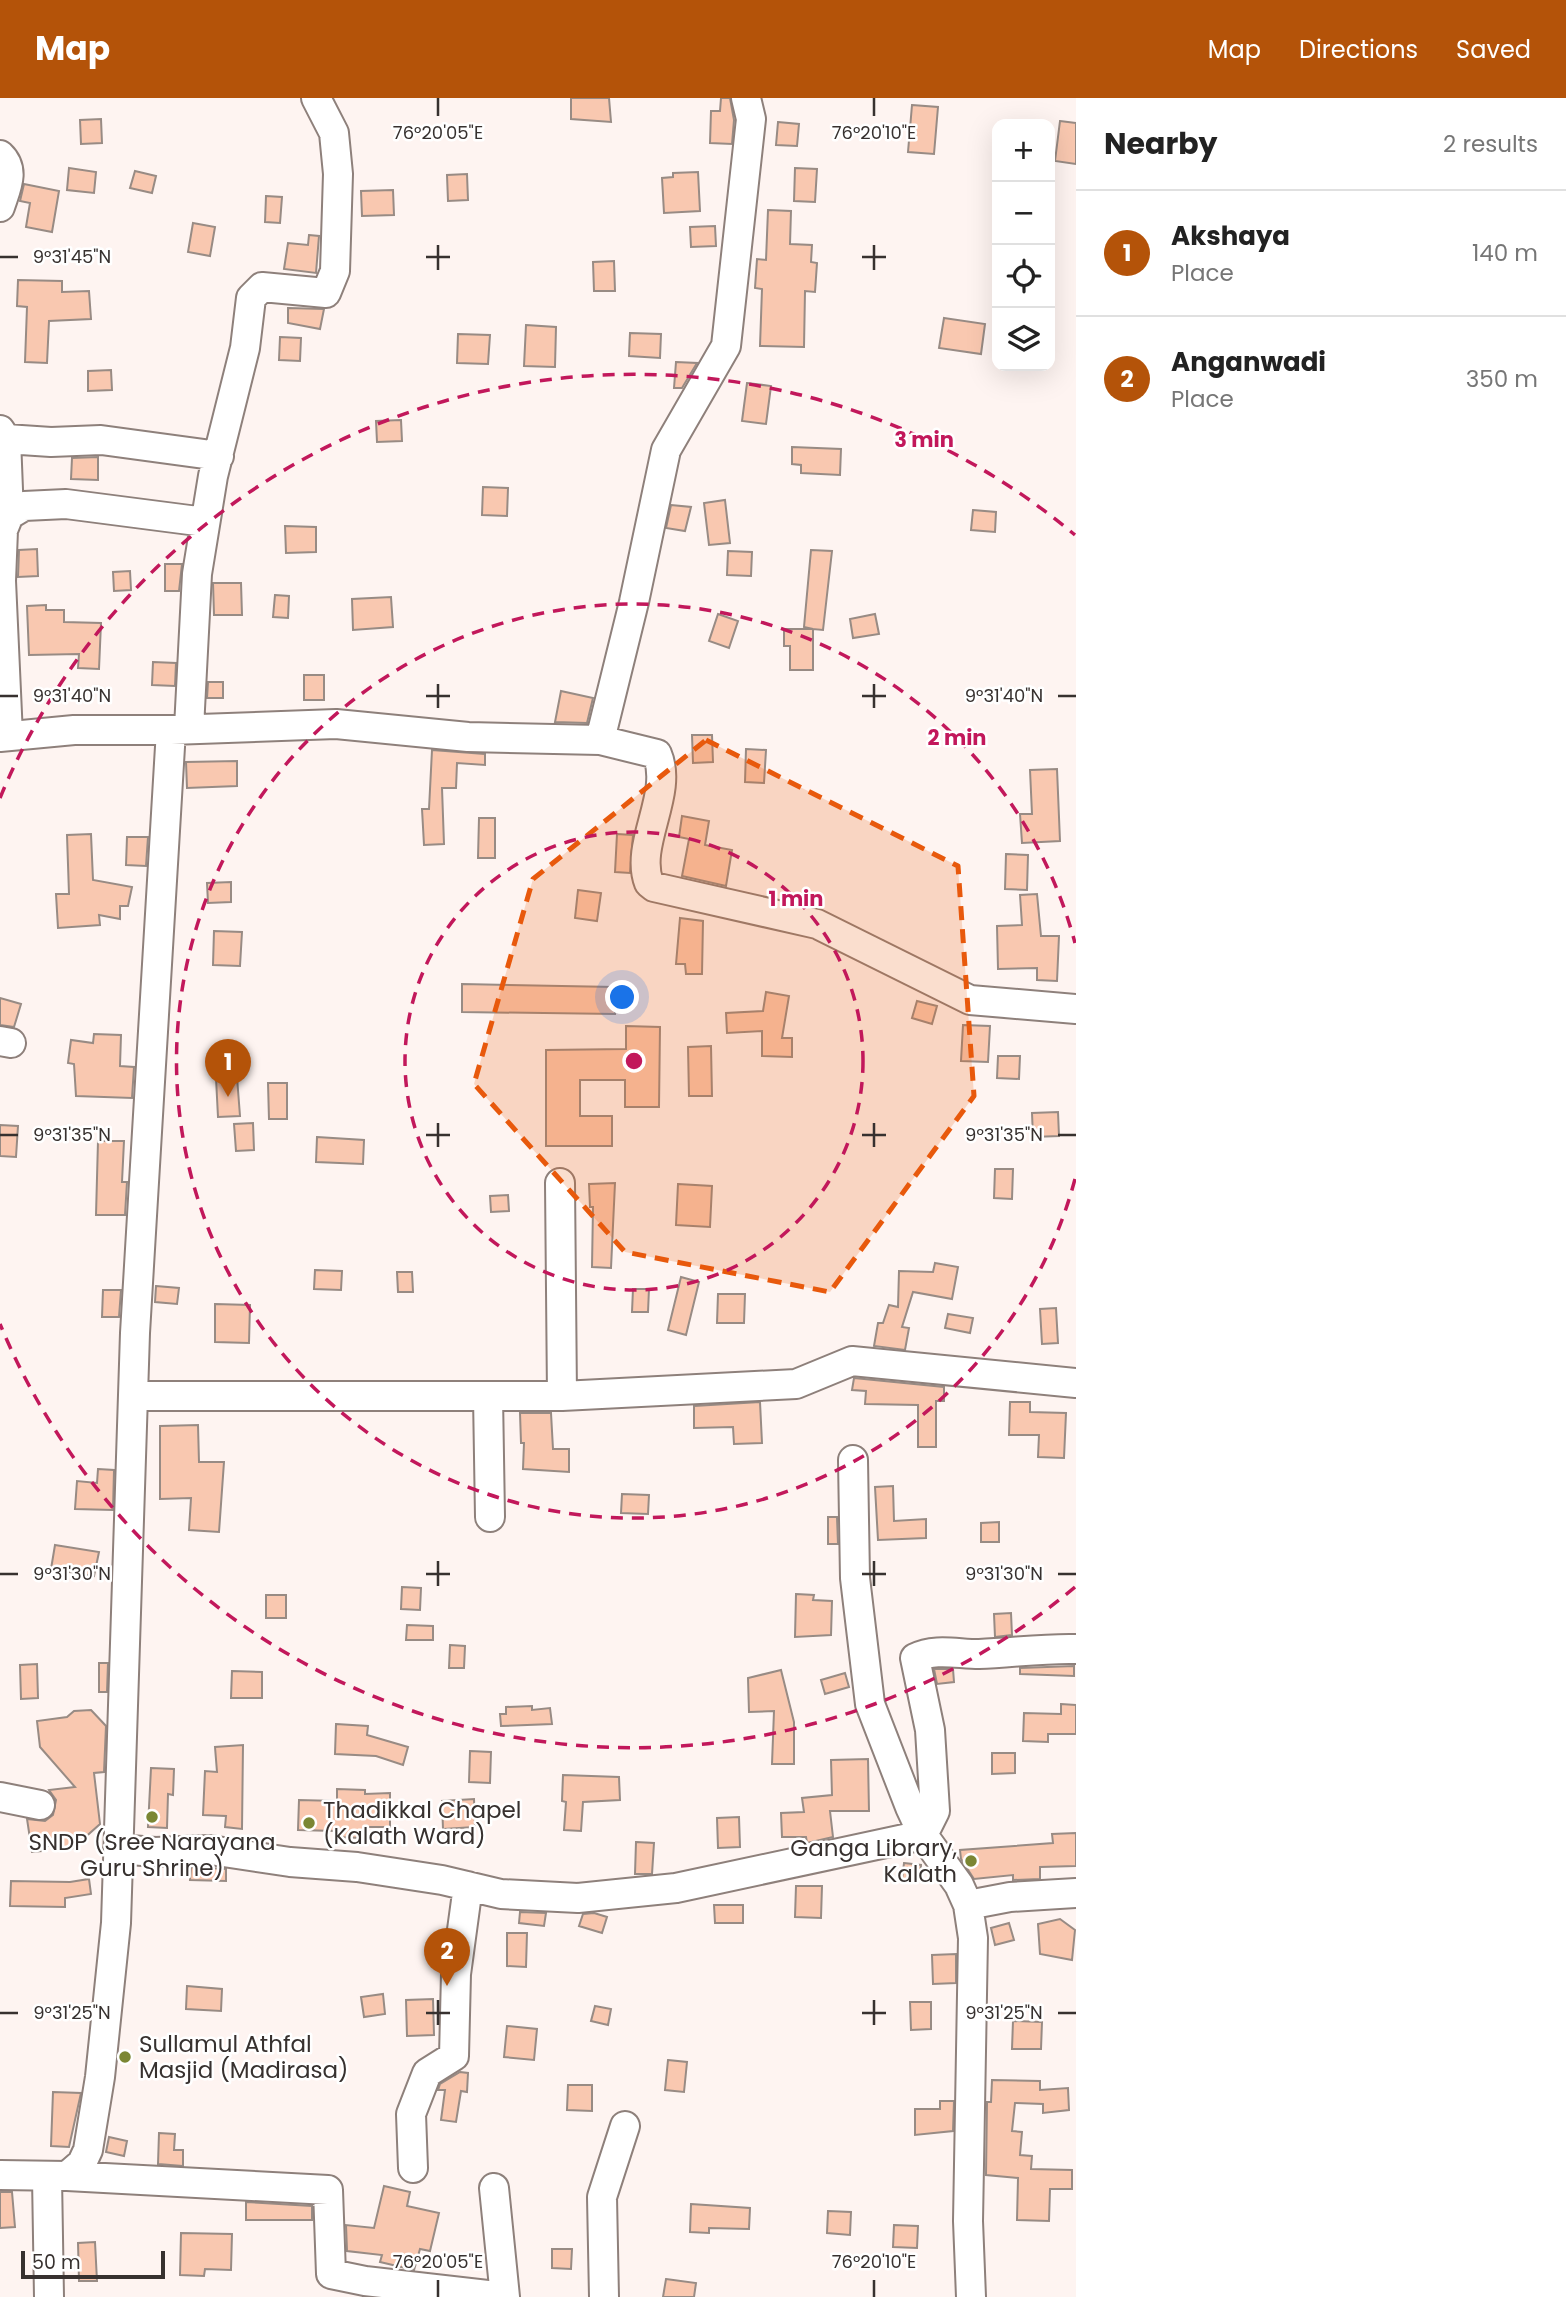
<!DOCTYPE html>
<html lang="en">
<head>
<meta charset="utf-8">
<style>
	:root { --surface:#fff; --page:#f2f2f2; --text:#222; --muted:#767676; --line:#e0e0e0; --accent:#b45309 }
	body { margin:0; font-family:Poppins,sans-serif; background:var(--page); color:var(--text) }
	.controls { position:absolute; right:21px; top:21px; display:grid; overflow:hidden; border-radius:14px; box-shadow:0 7px 28px #0002 }
	.controls button { width:63px; height:63px; display:grid; place-items:center; padding:0; border:0; border-bottom:2px solid var(--line); background:var(--surface); color:var(--text); font:35px sans-serif }
	.scale { position:absolute; left:21px; bottom:18px; width:144px; box-sizing:border-box; padding-left:7px; border:4px solid #37312f; border-top:0; font-size:19px; line-height:24px; white-space:nowrap; color:#37312f; -webkit-text-stroke:5px #fff; paint-order:stroke }
	.you { position:absolute; left:623px; top:900px; width:24px; height:24px; margin:-18px; border:5px solid #fff; border-radius:50%; background:#1a73e8; box-shadow:0 0 0 10px #1a73e833 }
	.badge { display:grid; place-items:center; width:46px; height:46px; border-radius:50%; background:var(--accent); color:#fff; font-size:23px; font-weight:700 }
	.pin { position:absolute; translate:-50% -58px; filter:drop-shadow(0 2px 4px #0008) }
	.pin::after { content:''; position:absolute; top:37px; width:24px; height:21px; background:inherit; clip-path:polygon(0 0,100% 0,50% 100%) }
	.list { margin:0; padding:0; list-style:none }
	h2 { display:flex; justify-content:space-between; align-items:center; height:91px; margin:0; padding:0 28px; font-size:30px }
	h2 small { font-size:23px; font-weight:400; color:var(--muted) }
	.list li { display:grid; grid-template-columns:46px 1fr auto; gap:21px; align-items:center; box-sizing:border-box; height:126px; padding:0 28px; border-top:2px solid var(--line) }
	.list b { display:block; font-size:26px; white-space:nowrap }
	.list p { margin:0; font-size:23px; white-space:nowrap; color:var(--muted) }
	.list em { font-size:23px; font-style:normal; color:var(--muted) }
	.icon { flex:none; width:38px; height:38px; fill:none; stroke:currentColor; stroke-width:2; stroke-linecap:round; stroke-linejoin:round }
	.map { position:relative; flex:none; width:1076px; height:2199px; overflow:hidden }
	header { display:flex; align-items:center; gap:42px; box-sizing:border-box; height:98px; padding:0 35px; background:var(--accent); color:#fff }
	header strong { font-size:33px }
	nav { display:flex; gap:38px; margin-inline-start:auto; font-size:24px }
	main { display:flex }
	aside { flex:1; background:var(--surface) }
	.map>svg:first-child { display:block }
</style>
</head>
<body>
<header>
<strong>Map</strong>
<nav><a>Map</a><a>Directions</a><a>Saved</a></nav>
</header>
<main>
<div class="map">
<svg width="1076" height="2199" viewBox="0 0 1076 2199">
	<rect width="100%" height="100%" fill="#fef4f1"/>
	<!-- building -->
	<path fill="#f9c8b0" stroke="#988b84" stroke-width="2" d="M571,0H609L611,24L571,21Z
		M721,0H730L734,22L732,46L710,45L711,13H720Z
		M912,7L938,9L934,56L908,54Z
		M101,21L102,45L81,46L80,22Z
		M1060,23L1076,25V66L1055,63Z
		M778,24L799,26L797,48L776,47Z
		M69,70L96,74L94,95L67,92Z
		M795,70L817,71L815,104L794,103Z
		M135,73L156,78L152,95L130,90Z
		M698,74L700,113L664,115L662,80L673,79V75Z
		M467,76L468,102L448,103L447,77Z
		M24,86L59,93L52,134L26,129L30,105L20,103Z
		M393,92L394,117L362,118L361,93Z
		M266,98L282,99L280,125L265,124Z
		M768,112L791,113L790,146L812,147L811,164L817,165L815,194L805,193L804,249L760,248L762,191L755,190L757,161L766,162Z
		M193,125L215,129L210,158L188,154Z
		M715,128L716,148L691,149L690,129Z
		M309,137L319,138L316,175L284,171L288,145L308,147Z
		M614,163L615,193H594L593,164Z
		M18,182L62,183V194L89,193L91,221L49,223L47,265L25,264L27,209L17,208Z
		M288,210L324,211L320,231L288,225Z
		M944,220L985,226L981,256L939,250Z
		M526,227L556,229L555,269L524,268Z
		M630,235L661,236L660,260L629,258Z
		M458,236L490,237L488,266L457,265Z
		M280,239L301,240L300,263L279,262Z
		M676,264L697,265L682,290H674Z
		M111,272L112,292L88,293V273Z
		M747,285L771,288L766,326L742,323Z
		M401,322L402,343L377,344L376,323Z
		M792,349L841,351L840,377L801,375V367L792,366Z
		M98,359V382L71,381L72,360Z
		M483,389L508,390L507,418L482,417Z
		M725,402L730,445L709,447L704,405Z
		M671,407L691,409L685,433L666,430Z
		M973,412L996,414L995,434L971,432Z
		M285,428L316,429V454L286,455Z
		M37,451L38,478L18,479L19,452Z
		M811,452L832,453L823,532L813,531V572H790V548H784V531H813L804,529Z
		M728,453L752,454L751,478L727,477Z
		M165,466H182L179,493H165Z
		M130,473L131,492L114,493L113,474Z
		M213,485H241L242,517H214Z
		M275,497L289,498L288,520L273,519Z
		M391,499L393,529L353,532L352,501Z
		M46,507V512H64V524L101,525L99,571L78,570L79,556L29,557L27,508Z
		M718,516L738,523L729,550L709,543Z
		M875,516L879,536L853,540L850,521Z
		M153,564L176,565L175,588L152,587Z
		M304,577H324V602H304Z
		M208,584H223V600H207Z
		M561,593L593,600L587,625L555,624Z
		M692,637H712L713,664L693,665Z
		M746,651L766,652L764,685L745,684Z
		M432,652L485,656V667L457,665L456,690H442L444,746L424,747L422,711H429Z
		M237,663V688L187,690L186,664Z
		M1057,671L1060,743L1022,745L1020,716H1032L1030,672Z
		M682,718L709,723L705,747L732,752L726,788L682,778L689,741L679,739Z
		M479,720H495V760H478Z
		M91,736L93,782L132,789L128,808H120V821L99,817L100,827L58,830L56,796H69L67,737Z
		M617,736L633,737L630,775L615,774Z
		M127,739H148L146,768L126,767Z
		M1006,756L1028,757L1027,792L1005,791Z
		M231,784V804L208,805L207,785Z
		M578,792L601,795L597,823L575,820Z
		M1037,796L1041,838H1059L1057,883L1037,882V870L998,871L997,828L1022,827L1020,797Z
		M680,820L703,823L702,876H686L685,866H676Z
		M214,833L242,834L240,868L213,867Z
		M462,886L615,889V916L462,914Z
		M766,894L789,898L782,940H792V959L762,958V933L727,935L726,915L763,913Z
		M0,900L21,906L14,929L0,927Z
		M917,903L937,908L932,926L912,920Z
		M963,927L990,928L988,964L961,963Z
		M626,928L660,929L659,1009H625V982H580V1018H612V1048H546V952L626,951Z
		M94,936L121,937L120,968L134,969L132,1000L76,998L74,966L68,965L71,942L93,945Z
		M711,948L712,998H689L688,949Z
		M998,958H1020L1019,981L997,980Z
		M237,979L240,1018L218,1019L216,980Z
		M268,985H287V1021H269Z
		M1058,1014L1059,1038L1033,1039L1032,1015Z
		M253,1025L254,1052L236,1053L234,1026Z
		M0,1027L18,1028L16,1059L0,1058Z
		M317,1039L364,1042L363,1066L316,1064Z
		M98,1043H124L122,1084H127L125,1117H96Z
		M995,1071H1013L1012,1101L994,1100Z
		M615,1085L611,1170L592,1169L593,1109H590L589,1086Z
		M678,1086L712,1088L710,1129L676,1127Z
		M508,1097L509,1113L491,1114L490,1098Z
		M935,1165L958,1169L952,1201L913,1194L902,1229L909,1230L905,1252L874,1248L878,1225H883L889,1207L898,1209L899,1173L933,1174Z
		M315,1172L342,1173L341,1192L314,1191Z
		M397,1174H412L413,1194H398Z
		M681,1179L699,1184L686,1237L668,1232Z
		M156,1188L179,1190L177,1206L155,1204Z
		M633,1191H649L648,1214H632Z
		M103,1192H121L119,1219H102Z
		M718,1196H745L744,1225H717Z
		M215,1206L250,1207L249,1245L215,1244Z
		M1056,1210L1058,1245L1042,1246L1040,1211Z
		M948,1216L973,1220L970,1235L945,1230Z
		M854,1280L944,1289V1303H936V1349H918V1307L865,1306L866,1293L852,1292Z
		M760,1304L762,1345L734,1346L733,1329L694,1330V1308Z
		M1010,1304H1030V1314L1066,1315L1064,1360L1038,1359L1039,1337H1009Z
		M520,1315H551L553,1351H569V1374L523,1371L524,1345H521Z
		M198,1327L199,1364H224L219,1434L189,1432L191,1400L160,1401V1328Z
		M98,1371L114,1372L113,1412L75,1411L77,1383L97,1385Z
		M893,1388L894,1423L926,1421V1440L878,1442L875,1389Z
		M622,1396L649,1397L648,1416L621,1415Z
		M828,1419H837L838,1446H828Z
		M999,1424V1444H981V1425Z
		M55,1447L99,1454L94,1478L51,1471Z
		M402,1489L421,1490L420,1512L401,1511Z
		M796,1496L814,1497L813,1502L832,1503L831,1537L795,1539Z
		M266,1497H286V1520H266Z
		M1011,1515L1012,1537L995,1539L994,1516Z
		M407,1527L433,1528V1542H406Z
		M450,1547L465,1548L464,1570H449Z
		M99,1565H108L107,1594H99Z
		M37,1566L38,1600L21,1601L20,1567Z
		M1074,1568V1578L1020,1576V1570Z
		M934,1571H953L954,1584L937,1586Z
		M781,1572L794,1624V1666H772L774,1613L749,1614L748,1580Z
		M232,1573L262,1574V1600H231Z
		M845,1575L849,1589L825,1596L821,1582Z
		M1061,1606L1076,1607V1636H1048V1644L1023,1643L1024,1615L1061,1616Z
		M532,1608V1612L550,1610L552,1626L501,1628L500,1616H506V1609Z
		M91,1612L106,1628L104,1674L94,1675L100,1726L72,1751L56,1752L50,1746L42,1753L32,1754L27,1721L45,1723L53,1717L56,1702L49,1692L75,1689L40,1649L37,1623L67,1619L74,1613Z
		M336,1626L368,1628L367,1637L408,1649L403,1667L376,1658L335,1656Z
		M243,1647L242,1731L225,1729L226,1718L203,1717L205,1673L217,1674L215,1649Z
		M470,1653L491,1654L490,1685L469,1684Z
		M992,1655H1015V1675L992,1676Z
		M868,1661L869,1713H830L833,1739L807,1745L806,1739H782L781,1715L804,1714L802,1700L832,1697L831,1662Z
		M151,1670L174,1671L173,1697L168,1696L167,1730L148,1729Z
		M563,1677L619,1679L620,1702L583,1704L581,1733L564,1732L566,1704L562,1703Z
		M337,1691L365,1692V1696L390,1695V1729H364L363,1740L335,1739V1733L298,1732L299,1702L337,1703Z
		M474,1701L475,1729L443,1731L442,1703Z
		M739,1719L740,1749L718,1750L717,1720Z
		M1076,1735V1768L1040,1769V1781L1013,1782V1777L974,1781L961,1761L960,1752L1053,1745L1052,1736Z
		M636,1744L654,1745L652,1776H635Z
		M904,1765L921,1767L920,1782L902,1781Z
		M191,1769L226,1771V1783L190,1782Z
		M89,1781L91,1796L65,1800V1809L10,1808L11,1783L70,1784Z
		M796,1788H822L821,1820L795,1819Z
		M714,1807H743V1825H715Z
		M520,1814L546,1815L544,1828L519,1825Z
		M594,1815L607,1819L602,1835L579,1828L583,1816Z
		M1060,1821L1075,1832L1072,1862L1040,1856L1038,1826Z
		M1009,1825L1014,1842L995,1847L991,1830Z
		M507,1835H527L526,1869L507,1868Z
		M956,1856V1885L933,1886L932,1857Z
		M187,1888L222,1891L221,1913L186,1911Z
		M383,1896L385,1916L364,1919L361,1899Z
		M433,1901L434,1937L407,1938L406,1902Z
		M910,1904H931V1931L911,1932Z
		M595,1908L611,1911L608,1927L591,1923Z
		M1013,1923L1042,1924L1041,1951H1012Z
		M507,1928L537,1931L534,1962L504,1959Z
		M668,1962L687,1964L684,1994L665,1992Z
		M460,1974L468,1975L467,1994L461,1993L456,2024L441,2022L445,1992H438L440,1986Z
		M992,1982L1040,1983V1992L1068,1990L1069,2012L1043,2015V2006L1015,2005L1012,2033L1022,2034L1020,2057L1032,2058L1031,2071L1072,2072V2091H1050L1049,2123L1017,2122L1018,2080L986,2077L987,2004H991Z
		M568,1987H592V2013L567,2012Z
		M53,1994L81,1995L69,2049L51,2048Z
		M940,2003H954L953,2033L915,2037V2011H940Z
		M159,2035L175,2036L174,2052H183V2068L158,2066Z
		M109,2039L127,2043L124,2058L106,2054Z
		M384,2088L410,2094L407,2108L439,2115L430,2153L420,2151L414,2172L380,2164L382,2157L347,2153L346,2127L374,2130Z
		M0,2094H12L15,2129L0,2130Z
		M246,2104L312,2108V2122H246Z
		M691,2106L750,2110L749,2131L709,2130V2135L690,2134Z
		M828,2113L851,2114L850,2137L827,2135Z
		M894,2127L918,2128L917,2150L893,2149Z
		M181,2135L232,2136L231,2172L205,2171L204,2178L180,2177Z
		M95,2144L97,2183H79L78,2145Z
		M552,2151H572L571,2171L552,2170Z
		M666,2181L696,2185L694,2199H663Z"/>
	<g fill="none" stroke-linecap="round" stroke-linejoin="round">
		<defs>
			<path id="minor" d="M0,57C16,72 6,90 0,109
				M0,332L6,341L9,417
				M6,341L51,344L101,342L219,358
				M189,630L197,476L213,378L245,250L251,200L262,189L326,195L335,173L338,76L334,35L316,0
				M8,638L1,483L3,432L9,417L24,408L66,406L205,424
				M0,639L74,632H171L336,626L468,639L600,642L657,656C674,696 634,746 649,785L654,789L817,826L970,902L1076,911
				M600,642L634,504L666,352L726,248L751,21L746,0
				M0,943L11,945
				M560,1085L562,1298
				M133,1298H562L796,1286L852,1263L1076,1285
				M488,1298L490,1419
				M853,1362L855,1480L870,1606L910,1709L923,1737L959,1787L968,1807L973,1840L968,2123L971,2199
				M0,1699L40,1707
				M118,1751L155,1754L210,1752L290,1764L357,1769L442,1782L501,1796L578,1800L676,1790L923,1737L935,1713L930,1632L915,1560C935,1550 957,1556 979,1556C1011,1555 1043,1550 1076,1551
				M968,1807L1010,1799L1076,1795
				M413,2070L411,2016L427,1975L454,1958L456,1876L468,1788
				M0,2077L67,2078L82,2065L88,2052L100,1979L116,1825L135,1235L171,632
				M67,2078L328,2092L331,2176L365,2183L505,2199
				M47,2079L49,2199
				M494,2090L505,2199
				M604,2199L602,2099L625,2028"/>
		</defs>
		<!-- minor casing -->
		<use href="#minor" stroke="#8e807b" stroke-width="32"/>
		<!-- minor -->
		<use href="#minor" stroke="#fff" stroke-width="28"/>
	</g>
	<!-- marked area -->
	<path fill="#e8590c" fill-opacity="0.2" stroke="#e8590c" stroke-width="5" stroke-dasharray="14 9" stroke-linejoin="round" d="M706,642L958,768L974,998L830,1194L625,1154L474,986L533,781Z"/>
	<!-- ticks -->
	<path fill="none" stroke="#37312f" stroke-width="2.5" d="M438,0V18M874,0V18M438,147V172M874,147V172M0,159H18M426,159H450M862,159H886M438,586V610M874,586V610M0,598H18M426,598H450M862,598H886M1058,598H1076M438,1025V1049M874,1025V1049M0,1037H18M426,1037H450M862,1037H886M1058,1037H1076M438,1463V1488M874,1463V1488M0,1476H18M426,1476H450M862,1476H886M1058,1476H1076M438,1902V1927M874,1902V1927M0,1915H18M426,1915H450M862,1915H886M1058,1915H1076M438,2182V2199M874,2182V2199"/>
	<!-- distance rings -->
	<g fill="none" stroke="#c2185b" stroke-width="3.5" stroke-dasharray="12 9">
		<circle cx="634" cy="963" r="229"/>
		<path d="M1075 1081A457 457 0 1 1 1075 845"/>
		<path d="M1075 1489A686 686 0 0 1 0 1226M0 700A686 686 0 0 1 1075 437"/>
	</g>
	<!-- markers -->
	<g fill="#7b8633" stroke="#fff" stroke-width="2.5">
		<circle cx="152" cy="1719" r="7"/>
		<circle cx="309" cy="1725" r="7"/>
		<circle cx="971" cy="1763" r="7"/>
		<circle cx="125" cy="1959" r="7"/>
	</g>
	<g text-anchor="middle" dominant-baseline="central" stroke-width="5" stroke-linejoin="round" paint-order="stroke">
		<!-- poi labels -->
		<g font-size="23" fill="#37312f" stroke="#fff" text-anchor="start">
			<text x="323" y="1712">Thadikkal Chapel<tspan x="323" dy="26">(Kalath Ward)</tspan></text>
			<text x="152" y="1744" text-anchor="middle">SNDP (Sree Narayana<tspan x="152" dy="26">Guru Shrine)</tspan></text>
			<text x="957" y="1750" text-anchor="end">Ganga Library,<tspan x="957" dy="26">Kalath</tspan></text>
			<text x="139" y="1946">Sullamul Athfal<tspan x="139" dy="26">Masjid (Madirasa)</tspan></text>
		</g>
	</g>
	<g font-size="18" text-anchor="middle" fill="#37312f" stroke="#fff" stroke-width="5" stroke-linejoin="round" paint-order="stroke">
		<text x="438" y="41">76°20'05"E</text>
		<text x="874" y="41">76°20'10"E</text>
		<text x="72" y="165">9°31'45"N</text>
		<text x="72" y="604">9°31'40"N</text>
		<text x="1004" y="604">9°31'40"N</text>
		<text x="72" y="1043">9°31'35"N</text>
		<text x="1004" y="1043">9°31'35"N</text>
		<text x="72" y="1482">9°31'30"N</text>
		<text x="1004" y="1482">9°31'30"N</text>
		<text x="72" y="1921">9°31'25"N</text>
		<text x="1004" y="1921">9°31'25"N</text>
		<text x="438" y="2170">76°20'05"E</text>
		<text x="874" y="2170">76°20'10"E</text>
	</g>
	<circle cx="634" cy="963" r="10" fill="#c2185b" stroke="#fff" stroke-width="3.5"/>
	<g font-size="21" text-anchor="middle" font-weight="bold" fill="#c2185b" stroke="#fff" stroke-width="5" stroke-linejoin="round" paint-order="stroke">
		<text x="924" y="349">3 min</text>
		<text x="957" y="647">2 min</text>
		<text x="796" y="808">1 min</text>
	</g>
</svg>
<div class="controls">
<button>+</button>
<button>−</button>
<button><svg class="icon" aria-label="locate" viewBox="0 0 24 24"><circle cx="12" cy="12" r="6"/><path d="M12 2v4M12 18v4M2 12h4M18 12h4"/></svg></button>
<button><svg class="icon" aria-label="layers" viewBox="0 0 24 24"><path d="M12 4l9 5-9 5-9-5zM3 14l9 5 9-5"/></svg></button>
</div>
<div class="scale">50 m</div>
<div class="you"></div>
<div class="pin badge" style="left:228px;top:999px">1</div>
<div class="pin badge" style="left:447px;top:1888px">2</div>
</div>
<aside>
<h2>Nearby<small>2 results</small></h2>
<ul class="list">
<li><span class="badge">1</span><div><b>Akshaya</b><p>Place</p></div><em>140 m</em></li>
<li><span class="badge">2</span><div><b>Anganwadi</b><p>Place</p></div><em>350 m</em></li>
</ul>
</aside>
</main>
</body>
</html>
